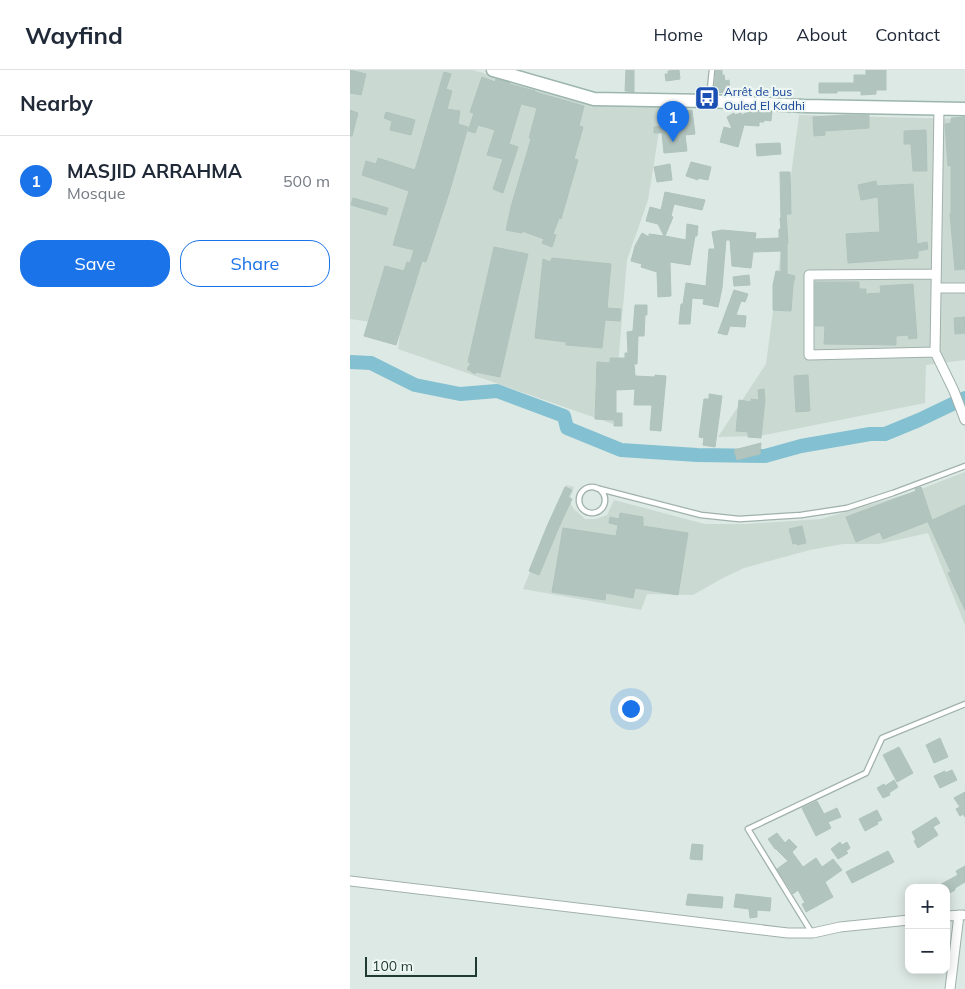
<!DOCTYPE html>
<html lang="en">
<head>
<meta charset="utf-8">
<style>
	:root { --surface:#fff; --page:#f6f6f7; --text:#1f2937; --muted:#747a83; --line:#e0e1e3; --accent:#1a73e8 }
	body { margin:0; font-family:Mulish,sans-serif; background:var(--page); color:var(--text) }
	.controls { position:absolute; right:15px; bottom:15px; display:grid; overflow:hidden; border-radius:10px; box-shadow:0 2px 12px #0003 }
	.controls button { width:45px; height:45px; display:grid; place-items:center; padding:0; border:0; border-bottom:1px solid var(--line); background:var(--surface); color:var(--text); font:25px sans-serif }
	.scale { position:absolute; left:15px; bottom:12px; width:112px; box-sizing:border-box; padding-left:5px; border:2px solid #1f3933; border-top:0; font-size:14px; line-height:18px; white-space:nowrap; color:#1f3933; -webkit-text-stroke:4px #edf6f2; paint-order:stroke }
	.you { position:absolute; left:280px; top:638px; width:18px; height:18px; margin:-12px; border:4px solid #fff; border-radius:50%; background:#1a73e8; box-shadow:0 0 0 8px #1a73e833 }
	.badge { display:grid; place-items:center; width:32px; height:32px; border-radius:50%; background:var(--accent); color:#fff; font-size:16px; font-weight:700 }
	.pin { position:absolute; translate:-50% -41px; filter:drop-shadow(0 1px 2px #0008) }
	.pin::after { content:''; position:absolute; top:26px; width:18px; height:15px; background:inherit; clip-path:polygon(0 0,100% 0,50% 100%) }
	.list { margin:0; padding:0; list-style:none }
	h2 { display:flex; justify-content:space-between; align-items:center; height:65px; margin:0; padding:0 20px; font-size:21px }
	h2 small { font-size:16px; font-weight:400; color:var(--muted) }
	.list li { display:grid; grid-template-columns:32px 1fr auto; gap:15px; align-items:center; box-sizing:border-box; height:90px; padding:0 20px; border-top:1px solid var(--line) }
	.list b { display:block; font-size:19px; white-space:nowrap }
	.list p { margin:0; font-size:16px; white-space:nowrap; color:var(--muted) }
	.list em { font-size:16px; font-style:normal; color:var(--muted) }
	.actions { display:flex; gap:10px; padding:15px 20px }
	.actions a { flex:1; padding:11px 0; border:1px solid var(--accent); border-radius:20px; text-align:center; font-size:18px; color:var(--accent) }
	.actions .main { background:var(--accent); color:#fff }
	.map { position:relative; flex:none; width:615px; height:919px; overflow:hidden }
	header { display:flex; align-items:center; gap:30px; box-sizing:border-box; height:70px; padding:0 25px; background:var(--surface); border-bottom:1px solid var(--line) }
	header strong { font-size:24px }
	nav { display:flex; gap:28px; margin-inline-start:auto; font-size:18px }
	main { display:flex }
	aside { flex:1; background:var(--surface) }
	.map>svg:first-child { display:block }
</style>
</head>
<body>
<header>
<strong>Wayfind</strong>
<nav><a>Home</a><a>Map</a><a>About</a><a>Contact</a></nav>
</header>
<main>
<aside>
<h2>Nearby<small></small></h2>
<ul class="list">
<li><span class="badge">1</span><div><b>MASJID ARRAHMA</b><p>Mosque</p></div><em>500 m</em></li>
</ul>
<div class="actions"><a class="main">Save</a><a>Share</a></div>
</aside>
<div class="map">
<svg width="615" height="919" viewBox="0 0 615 919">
	<rect width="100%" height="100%" fill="#dde9e4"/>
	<!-- built -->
	<path fill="#cbd9d3" d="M0,0H123L240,34L313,37L298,130L277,190L263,354L48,279L51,256L0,249Z
		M449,45L615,49V290L576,295L575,333L410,366L368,367L416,294Z
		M615,402V555L578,463L529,474H493L460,480L394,498L373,508L343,525L297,524L291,540L173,519L216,415L224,417L219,431L224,439L235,449H246L257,445L264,430L355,454H396L471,449L563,422Z"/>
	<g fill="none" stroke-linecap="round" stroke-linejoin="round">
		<!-- river -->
		<path stroke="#83c0d1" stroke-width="14" d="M0,292L21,293L65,315L110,324L147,321L214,346L217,358L271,380L347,385L415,386L451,376L520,364H535L569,350L615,328"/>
	</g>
	<!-- building -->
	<path fill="#b2c4be" stroke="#afc3bc" d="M0,0L16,4L11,25L0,23Z
		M276,0H284V22L275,21Z
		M329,0L330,9L316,11L315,4H318V1Z
		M366,0H372V5H374L375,11L379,10L380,22L364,23Z
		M516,0H536V20H526V24L511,25V21H487V23H469V13H504V5H516Z
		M94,2L101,4L96,19L102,21L97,39L110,41L108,54L118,57L99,123L76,192L72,191L46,275L14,266L35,196L54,201L57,192L60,193L64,180L43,175L59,121L12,105L16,91L26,94L28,88L65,100Z
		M132,7L145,12L146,9L160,13L159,14L185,21V22L234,36L229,56L233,57L224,89L228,90L211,149L209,148L203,164L206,165L202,177L192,173L194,169L172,161V163L156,160L161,137L181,69L179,68L187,38L171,34L159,74L168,77L153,123L143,119L153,89L137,85L145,60L128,55L125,63L118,61L124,43L120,42Z
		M0,40L8,43L2,66H0Z
		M342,40L345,64L335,65L337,81L314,83L312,63H304V57L316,56L315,43Z
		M400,41L422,42L421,51L414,50V52H409V56L394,55L388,77L370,72L374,57L382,59L377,47L384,43L385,45L391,43L392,45Z
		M36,42L65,50L61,65L40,60L42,51L34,48Z
		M495,45H519V58L475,61V65L464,66L463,47Z
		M615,47V199L605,200L600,144H601V95L598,96L595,54L601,53V48Z
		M576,60L577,101H563L561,74H554V61Z
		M430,73L431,84L407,86L406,74Z
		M341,92L361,97L358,110L348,108V110L336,106Z
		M320,94L322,110L307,112L304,97Z
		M430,102H440L441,144H436L438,173H437V204L445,206L443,215L441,241L423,240V215L426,201L431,202V181L403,182L401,198L382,196L380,170H376L372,218L368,237L353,234L354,229L342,228L340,254H329L331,234H333L336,213L356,216L359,179H365L362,162L372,160L406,163L405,169L429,168V159H431L430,148H431Z
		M526,111L527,116L563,114L567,174L577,172L578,179L568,181V188L498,193L496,164L530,162L528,127L511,130L508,115Z
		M315,122L355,130L352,140L324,134L321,146L323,147L315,166L336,170L337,154L348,156L347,166H345L340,195L320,192L321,226L308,227L307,202L291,197L292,194L281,191L285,176L292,163L299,167V164L314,166L308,154L296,151L300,137L311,140Z
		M3,128L38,138L36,145L1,135Z
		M144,177L178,184L150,307L126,302L125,304L117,299L121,293L118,292Z
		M202,188L261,194L257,238L271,239L270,251L255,250L252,278L216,275V272L185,268L193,189L200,192Z
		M399,205L400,215L384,216L383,207Z
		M465,212H509V219H516V224L531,223L530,216L563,214L567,268L559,269L558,265L546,266V275L474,274L475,256H465Z
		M384,220L398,224L395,232L391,231L386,245L396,246L395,257L380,256L377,265L368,263Z
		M285,235H297V245H295L294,266H288L287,294H284L285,306L305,307V305L316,306L311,361L300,360L302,335H284L285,319L266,320V343H272V356H264V350L245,349L247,292L260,293V288H275V283H278L277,262L283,261Z
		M615,247V263L605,264L604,248Z
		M458,305L460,341L446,342L444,306Z
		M414,319L415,330L411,368L398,367V362L386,361L389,330L401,332V329L409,330L408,320Z
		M359,324L372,326L365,377L353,375L354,368L349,367L354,329H359Z
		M411,373L410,384L387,390L384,380Z
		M215,417L222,420L218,427L222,429L209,457L189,505L179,501L198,454Z
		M571,417L582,450L533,469L530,462L506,472L496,447L566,421L565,419Z
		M615,435V540L598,503L601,502L578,452Z
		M270,443L293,447V456L338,463L328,525L285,518L283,528L256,523L255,530L202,522L213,458L266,466L268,455L259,453L260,447L269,449Z
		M452,456L456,473L447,475V473L443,474L439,459Z
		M590,668L598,687L584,693L576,675Z
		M549,677L563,703L547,712L533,685Z
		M602,700L607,710L590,718L584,706L595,701V703Z
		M544,710L548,717L539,723L540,725L533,728L527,718L534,714L535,716Z
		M615,722V747L613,744L610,746L606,739L610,737L604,728Z
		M467,731L474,744L487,738L491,747L478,752L481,758L466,766L452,738Z
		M527,740L532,750L527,752L528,754L515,761L509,749Z
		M586,747L590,753L583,757L588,765L568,778L564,771L566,770L562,762Z
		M427,763L435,773L439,769L447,777L442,782L453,797L466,788L472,797L483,789L492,800L475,812L483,827L456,842L452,834L455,833L448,820L443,824L427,799L438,791L426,779H425L418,769Z
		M490,772L492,775L497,772L500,778L496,781L498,783L488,789L481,779Z
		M342,774L353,775L352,790L340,789Z
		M538,781L544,792L502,813L496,802Z
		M615,796V812L605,818V820L596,825V818H584L608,805L606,801Z
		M338,824L373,827L372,838L336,835Z
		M386,824L421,828L420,841L407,840V847L400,848L399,839L384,837Z"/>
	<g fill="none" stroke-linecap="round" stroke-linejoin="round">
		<defs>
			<path id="lane" d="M359,29L362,0
				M229 430a13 13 0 1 1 26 0a13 13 0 1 1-26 0Z
				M246,418L351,445L389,449L451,445L497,438L543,423L615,396
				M462,863L398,759L516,703L532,668L615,634"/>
			<path id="street" d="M589,38L585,282L604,321L615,350
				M586,218H615
				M585,282L459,285V205L586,204
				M0,811L438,863H463L490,857L559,850
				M596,846L613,845
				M600,919L609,845"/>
			<path id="secondary" d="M143,0L244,29L359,31L454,36L615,39"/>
		</defs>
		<!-- lane casing -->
		<use href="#lane" stroke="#a0b1ab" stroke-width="7"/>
		<!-- street casing -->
		<use href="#street" stroke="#a0b1ab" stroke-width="11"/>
		<!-- secondary casing -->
		<use href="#secondary" stroke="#9cb5ad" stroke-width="15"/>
		<!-- lane -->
		<use href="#lane" stroke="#fff" stroke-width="4.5"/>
		<!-- street -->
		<use href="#street" stroke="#fff" stroke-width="9"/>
		<!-- secondary -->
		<use href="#secondary" stroke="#fff" stroke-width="12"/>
	</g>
	<!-- icons -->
	<defs>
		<symbol id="bus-square" viewBox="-11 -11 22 22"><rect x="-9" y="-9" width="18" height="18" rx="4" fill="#1a4fb4" stroke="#edf6f2"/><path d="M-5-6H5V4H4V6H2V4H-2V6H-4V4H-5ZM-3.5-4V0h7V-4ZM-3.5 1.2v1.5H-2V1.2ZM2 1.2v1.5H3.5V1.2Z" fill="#fff"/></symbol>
	</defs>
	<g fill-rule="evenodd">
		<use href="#bus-square" x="343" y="14" width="28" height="28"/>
	</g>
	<g text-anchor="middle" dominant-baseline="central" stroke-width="4.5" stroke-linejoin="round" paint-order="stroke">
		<!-- transit labels -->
		<g font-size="12" fill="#164399" stroke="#edf6f2" text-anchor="start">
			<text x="374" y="21">Arrêt de bus<tspan x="374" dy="14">Ouled El Kadhi</tspan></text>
		</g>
	</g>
</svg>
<div class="controls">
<button>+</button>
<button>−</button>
</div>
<div class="scale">100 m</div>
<div class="you"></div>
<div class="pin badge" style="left:323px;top:72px">1</div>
</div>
</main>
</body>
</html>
